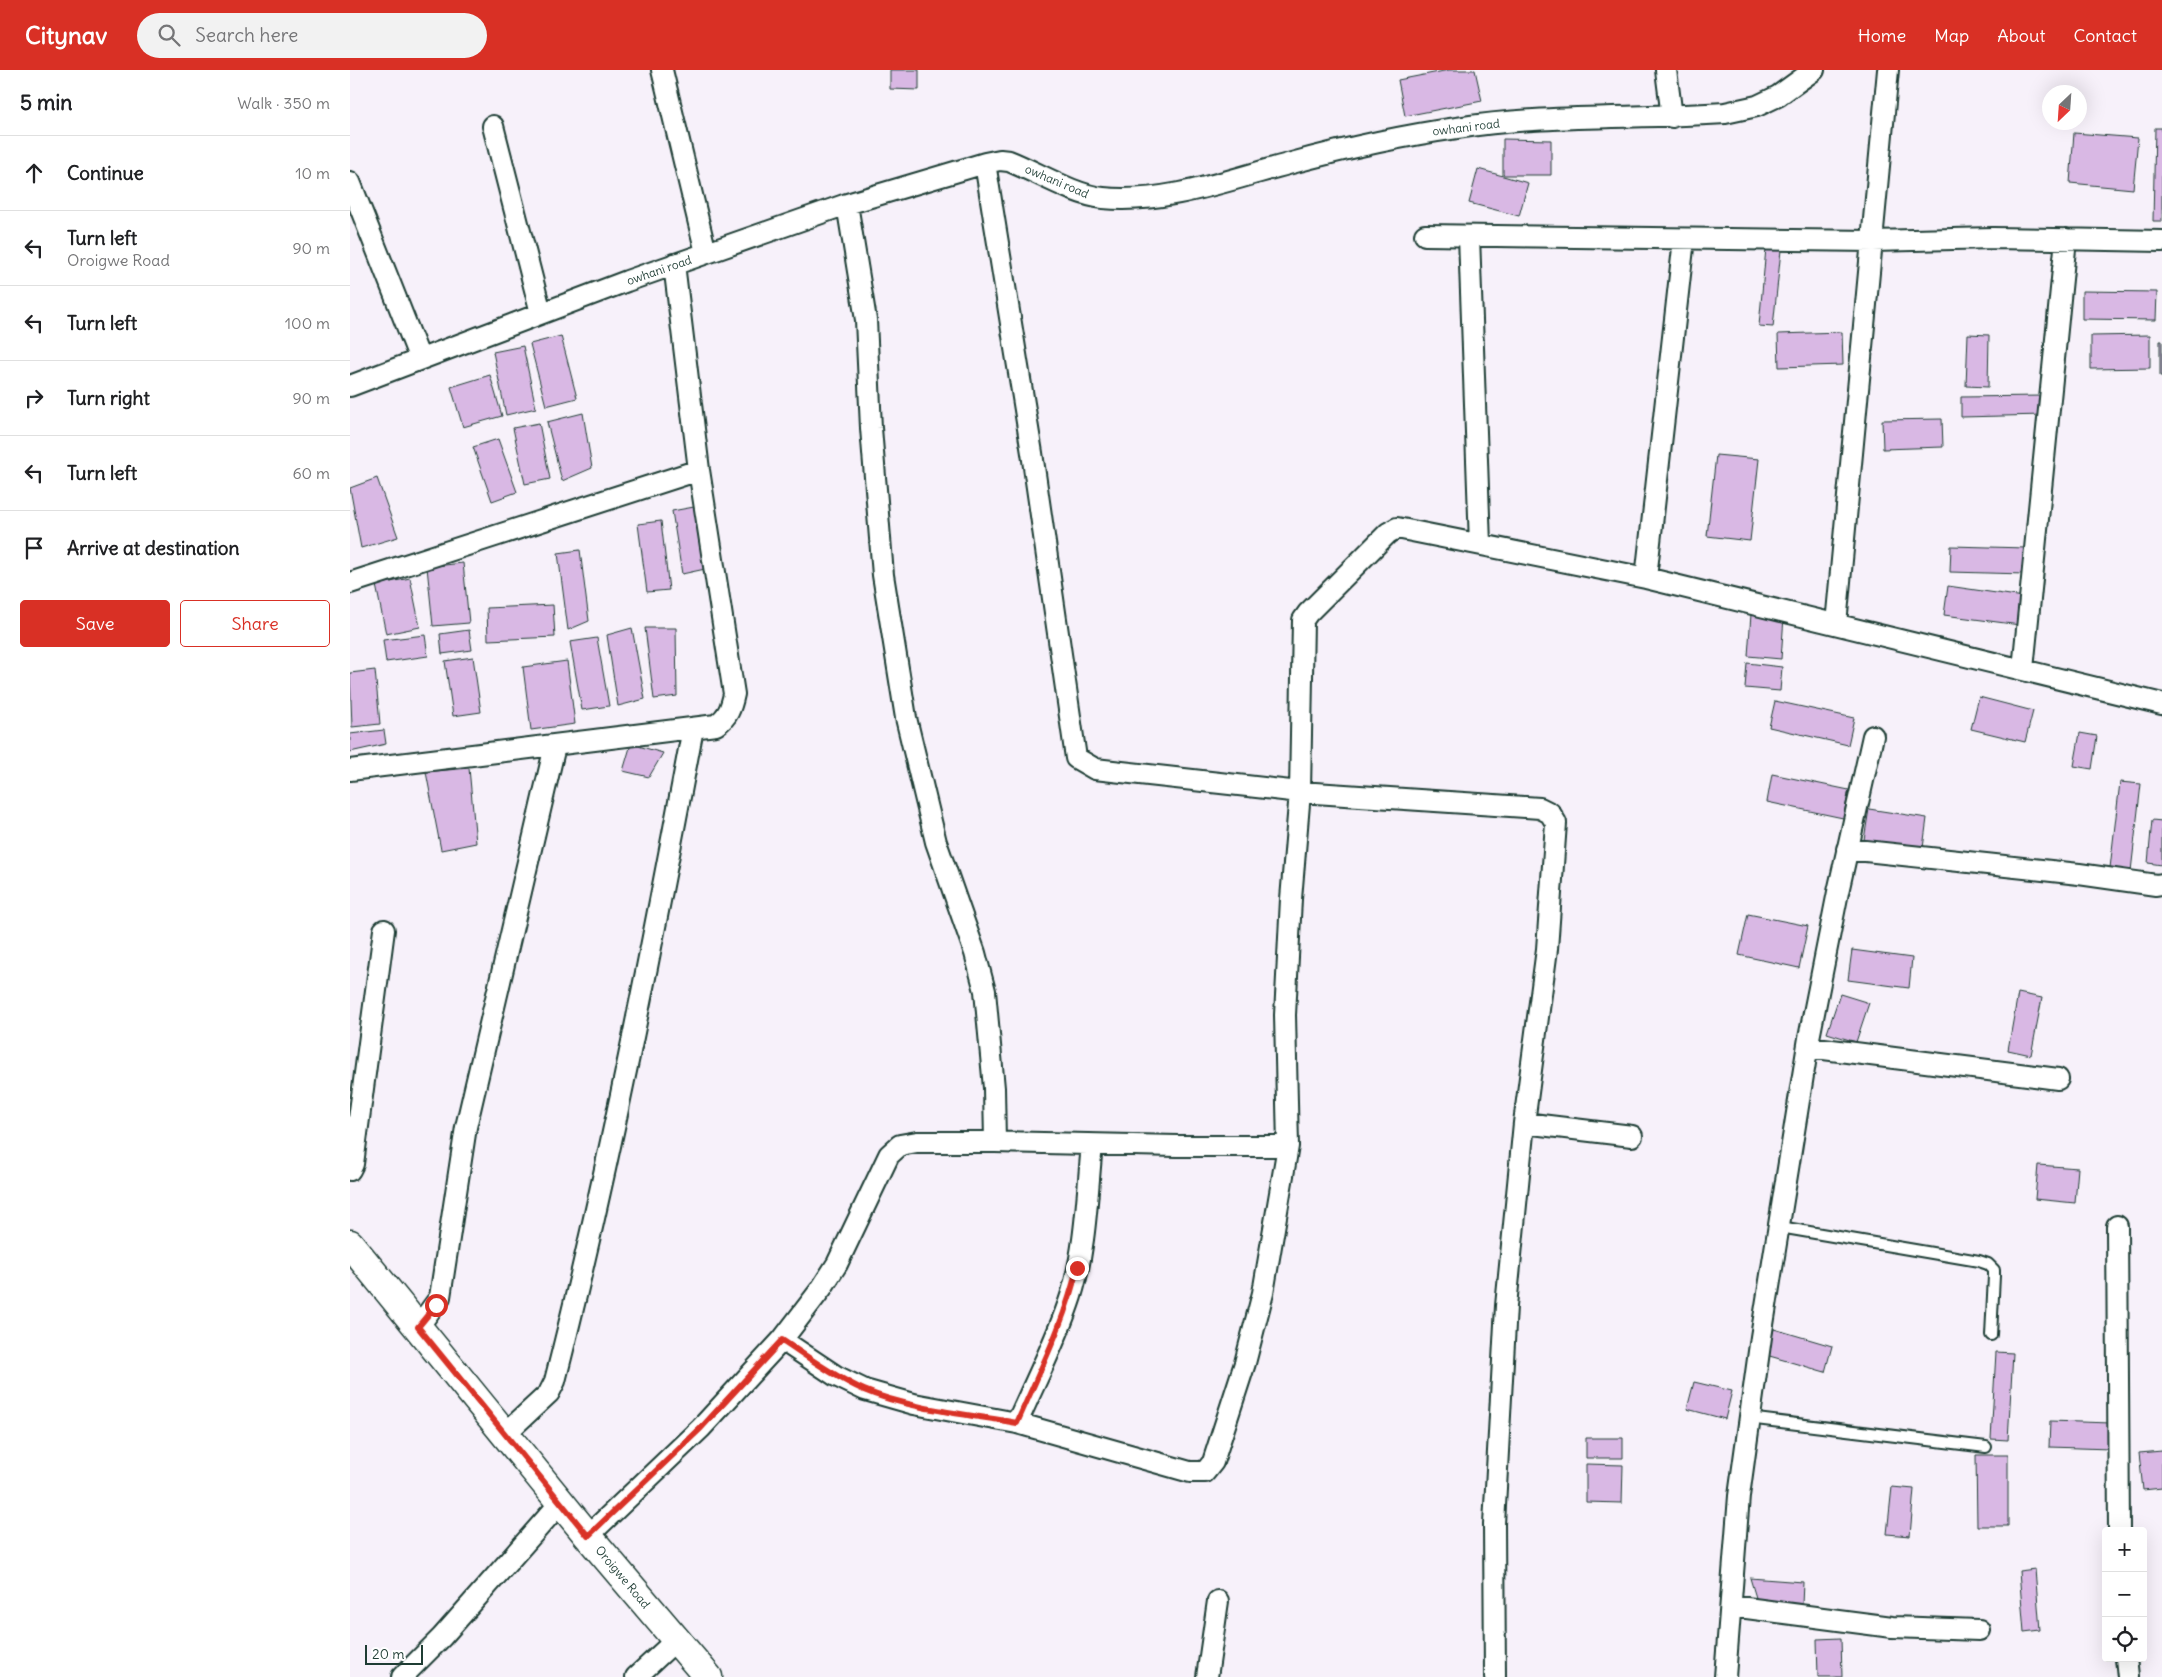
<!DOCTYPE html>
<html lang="en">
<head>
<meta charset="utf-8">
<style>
	:root { --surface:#fff; --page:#f2f2f2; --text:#202124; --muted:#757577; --line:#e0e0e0; --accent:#d93025 }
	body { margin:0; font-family:Delius,sans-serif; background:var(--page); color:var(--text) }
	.controls { position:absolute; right:15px; bottom:15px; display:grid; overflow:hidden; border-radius:5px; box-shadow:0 5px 20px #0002 }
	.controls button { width:45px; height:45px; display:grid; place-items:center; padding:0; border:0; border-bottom:1px solid var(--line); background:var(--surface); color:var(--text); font:25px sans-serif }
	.compass { position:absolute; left:1692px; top:15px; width:45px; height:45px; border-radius:50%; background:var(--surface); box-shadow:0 5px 20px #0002; rotate:205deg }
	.scale { position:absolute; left:15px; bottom:12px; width:58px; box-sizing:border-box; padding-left:5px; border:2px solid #1f3d34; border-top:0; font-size:14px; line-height:18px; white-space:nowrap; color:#1f3d34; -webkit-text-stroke:4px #fff; paint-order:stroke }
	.stop { position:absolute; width:15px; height:15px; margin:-11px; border:4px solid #d93025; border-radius:50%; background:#fff }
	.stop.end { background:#d93025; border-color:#fff; box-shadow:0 1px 5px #0008 }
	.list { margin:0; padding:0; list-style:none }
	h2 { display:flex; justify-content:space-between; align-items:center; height:65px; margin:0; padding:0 20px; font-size:21px }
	h2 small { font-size:16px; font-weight:400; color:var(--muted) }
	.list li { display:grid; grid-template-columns:32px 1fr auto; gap:15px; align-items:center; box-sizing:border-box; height:75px; padding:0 20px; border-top:1px solid var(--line) }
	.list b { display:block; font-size:19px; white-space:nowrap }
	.list p { margin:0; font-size:16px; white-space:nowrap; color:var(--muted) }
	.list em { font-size:16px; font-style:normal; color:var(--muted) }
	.actions { display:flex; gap:10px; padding:15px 20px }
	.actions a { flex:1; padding:11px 0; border:1px solid var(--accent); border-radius:5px; text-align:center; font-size:18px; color:var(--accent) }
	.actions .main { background:var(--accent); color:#fff }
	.icon { flex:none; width:28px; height:28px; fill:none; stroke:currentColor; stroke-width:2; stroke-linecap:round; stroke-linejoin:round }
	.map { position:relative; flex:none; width:1812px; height:1607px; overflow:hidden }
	header { display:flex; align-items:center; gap:30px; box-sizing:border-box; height:70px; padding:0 25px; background:var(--accent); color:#fff }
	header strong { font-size:24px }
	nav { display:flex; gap:28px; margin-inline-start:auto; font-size:18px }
	.search { width:350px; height:45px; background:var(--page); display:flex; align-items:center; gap:12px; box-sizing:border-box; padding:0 18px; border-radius:28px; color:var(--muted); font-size:19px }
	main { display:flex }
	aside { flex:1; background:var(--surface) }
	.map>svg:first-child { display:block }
</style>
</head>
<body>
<header>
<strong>Citynav</strong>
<div class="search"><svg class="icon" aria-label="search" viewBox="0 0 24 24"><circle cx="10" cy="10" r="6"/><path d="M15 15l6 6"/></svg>Search here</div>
<nav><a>Home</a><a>Map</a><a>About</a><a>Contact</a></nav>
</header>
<main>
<aside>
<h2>5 min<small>Walk · 350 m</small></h2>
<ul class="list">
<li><svg class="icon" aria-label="ahead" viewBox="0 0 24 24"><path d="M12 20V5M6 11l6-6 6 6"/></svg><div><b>Continue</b></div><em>10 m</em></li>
<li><svg class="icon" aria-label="left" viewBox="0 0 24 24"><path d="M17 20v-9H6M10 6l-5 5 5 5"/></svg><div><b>Turn left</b><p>Oroigwe Road</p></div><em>90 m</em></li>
<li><svg class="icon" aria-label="left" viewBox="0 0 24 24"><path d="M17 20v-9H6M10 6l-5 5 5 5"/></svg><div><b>Turn left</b></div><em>100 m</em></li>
<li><svg class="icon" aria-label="right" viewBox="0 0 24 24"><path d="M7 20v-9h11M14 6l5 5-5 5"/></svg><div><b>Turn right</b></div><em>90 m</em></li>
<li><svg class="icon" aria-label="left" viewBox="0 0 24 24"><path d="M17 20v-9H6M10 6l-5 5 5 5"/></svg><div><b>Turn left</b></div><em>60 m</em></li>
<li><svg class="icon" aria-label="arrive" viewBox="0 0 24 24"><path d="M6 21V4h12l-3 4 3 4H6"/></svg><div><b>Arrive at destination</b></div></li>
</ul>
<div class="actions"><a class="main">Save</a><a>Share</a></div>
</aside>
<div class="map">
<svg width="1812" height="1607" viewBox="0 0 1812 1607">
	<rect width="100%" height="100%" fill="#f7f1fa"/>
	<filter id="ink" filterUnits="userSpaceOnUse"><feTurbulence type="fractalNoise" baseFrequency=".02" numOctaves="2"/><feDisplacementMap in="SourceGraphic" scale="10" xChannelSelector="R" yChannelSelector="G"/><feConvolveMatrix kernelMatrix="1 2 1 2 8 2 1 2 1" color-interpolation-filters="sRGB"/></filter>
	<g filter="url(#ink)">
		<!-- building -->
		<path fill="#d9b8e4" stroke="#1f3d34" d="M540,0H569V20L540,19Z
			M1099,0H1125L1132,31L1055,46L1048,10Z
			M1805,58H1812V151H1803Z
			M1724,63L1788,68L1783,119L1720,113Z
			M1153,69L1201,70V105H1153Z
			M1128,99L1178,113L1169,146L1119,133Z
			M1416,178L1431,180L1423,257L1409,256Z
			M1732,221L1807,222L1806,250L1732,249Z
			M1492,262L1493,295L1429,297L1428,264Z
			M1618,264L1639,265L1638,317L1616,316Z
			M1800,265V298L1741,299V266Z
			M211,266L227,328L196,336L180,274Z
			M1810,271H1812V306H1810Z
			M173,276L186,338L156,345L143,282Z
			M140,305L152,346L113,357L101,317Z
			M1693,326L1694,345L1611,347V327Z
			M233,343L242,398L212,411L197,352Z
			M1592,349L1593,377L1533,379L1532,350Z
			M189,353L200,409L175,414L163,358Z
			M148,369L167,422L142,431L123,377Z
			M1366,385L1409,389L1400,471L1357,466Z
			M27,408L48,467L11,478L0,418Z
			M344,437L355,499L332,504L322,441Z
			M311,451L319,520L297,522L288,454Z
			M1601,476L1676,478L1675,504L1600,502Z
			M230,480L239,551L218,560L208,483Z
			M113,493L119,553L83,556L77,497Z
			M60,508L70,557L36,564L26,515Z
			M1598,516L1674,527L1670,555L1594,545Z
			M203,535L205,567L138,570L137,538Z
			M1401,544L1434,547L1431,589L1398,586Z
			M282,558L295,629L268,636L257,565Z
			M295,558H326L327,626L304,629Z
			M119,560L122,580L92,584L90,564Z
			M75,565L78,586L36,592L33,570Z
			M247,568L259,636L232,640L220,572Z
			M123,587L131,642L103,646L95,591Z
			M217,591L225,654L181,660L173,597Z
			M1397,593L1432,597L1430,621L1395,618Z
			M25,600L30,654L2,657L0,603Z
			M1629,627L1683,641L1675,672L1621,659Z
			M1425,631L1504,648L1498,675L1419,657Z
			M34,660L36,674L0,682V664Z
			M1730,663L1747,666L1742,699L1724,696Z
			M281,674L313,683L299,707L273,701Z
			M119,698L126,773L91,780L76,702Z
			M1422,704L1499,720L1493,748L1417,732Z
			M1770,712L1791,714L1781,801L1760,798Z
			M1519,739L1577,748L1573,778L1514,770Z
			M1802,750L1812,751V795L1798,793Z
			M1398,844L1458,856L1449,898L1389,885Z
			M1502,880L1562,888L1559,918L1498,910Z
			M1668,923L1692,928L1681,985L1658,980Z
			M1490,924L1519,933L1506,972L1477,963Z
			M1688,1095L1728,1098L1725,1133L1685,1129Z
			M1424,1259L1482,1276L1475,1302L1416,1285Z
			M1646,1282L1663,1283L1658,1370L1641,1369Z
			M1344,1312L1382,1321L1375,1349L1337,1339Z
			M1700,1351L1761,1353L1760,1379L1699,1377Z
			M1236,1368H1273V1388H1236Z
			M1812,1381V1418L1793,1420L1789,1383Z
			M1626,1385H1658V1456H1627Z
			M1236,1394L1273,1395L1272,1433L1236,1432Z
			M1542,1417L1564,1419L1560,1466L1537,1464Z
			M1685,1499L1690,1560L1674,1562L1669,1501Z
			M1400,1508L1453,1512L1452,1535L1407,1531Z
			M1491,1568L1492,1607H1468L1467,1569Z"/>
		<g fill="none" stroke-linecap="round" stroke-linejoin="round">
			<defs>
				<path id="lane" d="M1430,1157L1629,1191L1638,1194L1644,1200V1206L1641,1265
					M1398,1348L1636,1377"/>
				<path id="street" d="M312,0L356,183
					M1316,0L1322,47
					M143,56L191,243
					M635,93L682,383L726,688L745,699L950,722L1190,738L1200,743L1206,753L1197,879L1174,1053L1156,1236L1144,1454L1145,1607
					M0,112L70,289
					M497,134L516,250L521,358L533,505L556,648L586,772L625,883L635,921L644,1018L645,1072
					M1075,165L1523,171L1643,168L1812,171
					M1119,166L1130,474
					M0,316L277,211L497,134L635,93L650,90L659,91C687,102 724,125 753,128C816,134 878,110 938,94C993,79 1050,66 1107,58C1195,44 1286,49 1375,43L1407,36L1428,26L1464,0
					M1296,508L1334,169
					M0,513L349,400
					M1486,554L1538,0
					M1673,599L1716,169
					M0,700L366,655C378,647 381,638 384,624L349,400L324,194
					M1497,779L1729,804L1806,815L1812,814
					M1458,977L1708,1009
					M1174,1053L1282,1066
					M0,1100L3,1094L34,860
					M1767,1156L1769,1461
					M68,1257L90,1227L116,1057L205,676
					M432,1270L486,1306L515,1320L564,1334L667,1353L840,1402H855L863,1392L895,1293L913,1223L938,1076L935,945L941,829L950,722L953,550L958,543L1038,463L1047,458L1296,508L1812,634
					M667,1353C685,1311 707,1270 721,1226C736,1178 737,1124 742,1075
					M156,1363L199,1323L205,1311C260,1095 302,876 343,658
					M238,1466L351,1358L432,1270L471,1219L487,1194L539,1085L550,1075L567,1072H645L827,1076H938
					M1381,1536L1542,1557L1629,1560
					M1776,1588L1778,1607
					M52,1607L92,1567L211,1432
					M286,1607L326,1570
					M857,1607L868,1531
					M1375,1607L1389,1426L1411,1267L1459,968L1488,822L1523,666"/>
				<path id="secondary" d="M0,1174L238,1466L358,1607"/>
			</defs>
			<!-- lane casing -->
			<use href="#lane" stroke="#1f3d34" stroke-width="14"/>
			<!-- street casing -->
			<use href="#street" stroke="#1f3d34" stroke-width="24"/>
			<!-- secondary casing -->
			<use href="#secondary" stroke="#1f3d34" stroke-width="31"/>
			<!-- lane -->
			<use href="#lane" stroke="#fff" stroke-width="10"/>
			<!-- street -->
			<use href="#street" stroke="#fff" stroke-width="20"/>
			<!-- secondary -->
			<use href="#secondary" stroke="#fff" stroke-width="28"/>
		</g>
	</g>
	<g fill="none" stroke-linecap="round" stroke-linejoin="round" filter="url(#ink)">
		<!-- route -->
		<path stroke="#d93025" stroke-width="6" d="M86,1235L68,1257L238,1466L351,1358L432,1270C458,1287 485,1307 514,1320C555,1338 621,1345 667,1353C689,1302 715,1252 727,1198"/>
	</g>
	<g text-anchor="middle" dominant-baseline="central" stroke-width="4" stroke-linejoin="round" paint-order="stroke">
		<!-- street labels -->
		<g font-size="12" fill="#1f3d34" stroke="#fff">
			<text transform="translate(1116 57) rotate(-7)">owhani road</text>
			<text transform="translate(707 111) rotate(23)">owhani road</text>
			<text transform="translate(309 200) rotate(-19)">owhani road</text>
			<text transform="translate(273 1507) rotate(50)">Oroigwe Road</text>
		</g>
	</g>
</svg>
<div class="controls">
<button>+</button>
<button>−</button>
<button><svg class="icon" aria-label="locate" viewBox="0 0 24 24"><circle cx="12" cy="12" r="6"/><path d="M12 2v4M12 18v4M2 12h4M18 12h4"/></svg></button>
</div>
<svg class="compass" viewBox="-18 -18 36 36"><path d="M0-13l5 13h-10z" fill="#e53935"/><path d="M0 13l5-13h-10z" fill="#757577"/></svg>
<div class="scale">20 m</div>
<div class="stop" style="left:86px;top:1235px"></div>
<div class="stop end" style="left:727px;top:1198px"></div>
</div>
</main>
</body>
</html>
